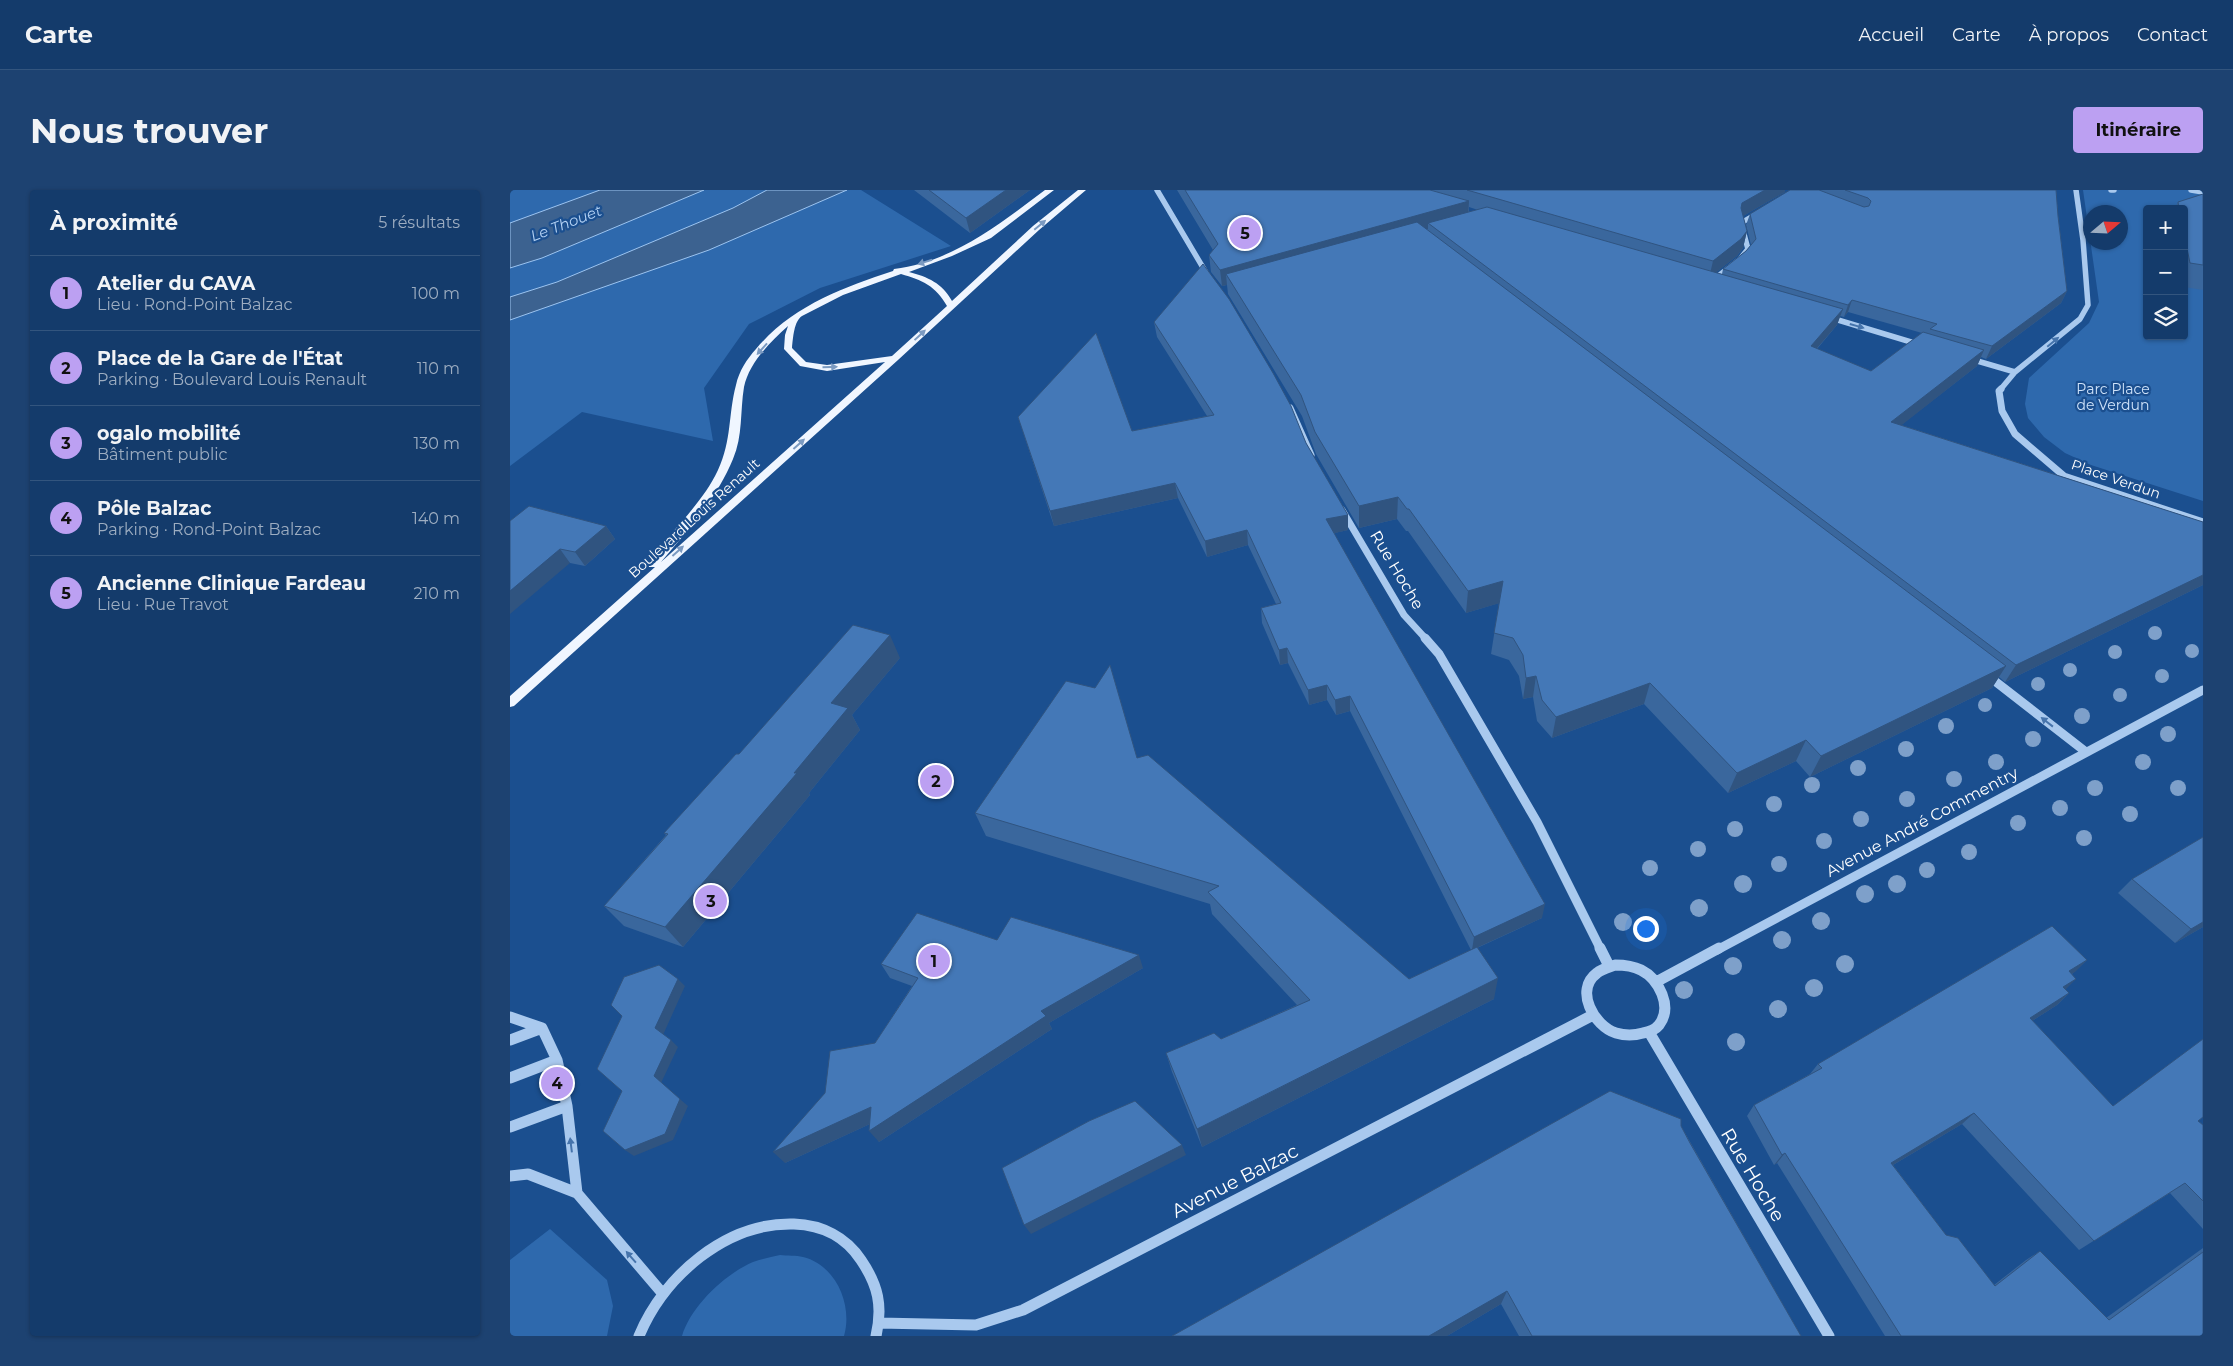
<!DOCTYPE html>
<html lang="fr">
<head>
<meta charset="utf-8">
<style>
	:root { --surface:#143b6b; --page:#1d4271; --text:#f1f3f6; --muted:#9dadc1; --line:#33557e; --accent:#bca0f2 }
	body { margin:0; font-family:Montserrat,sans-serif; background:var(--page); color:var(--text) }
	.controls { position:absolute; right:15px; top:15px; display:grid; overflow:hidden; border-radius:5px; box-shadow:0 1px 4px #0004 }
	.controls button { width:45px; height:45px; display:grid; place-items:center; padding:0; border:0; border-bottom:1px solid var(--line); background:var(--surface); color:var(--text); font:25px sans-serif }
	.compass { position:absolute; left:1573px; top:15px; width:45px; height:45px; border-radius:50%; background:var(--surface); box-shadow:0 1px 4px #0004; rotate:71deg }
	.you { position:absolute; left:1135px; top:738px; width:18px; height:18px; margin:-12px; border:4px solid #fff; border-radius:50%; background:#1a73e8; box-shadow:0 0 0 8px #1a73e833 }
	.badge { display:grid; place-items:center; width:32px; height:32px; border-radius:50%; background:var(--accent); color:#111; font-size:16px; font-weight:700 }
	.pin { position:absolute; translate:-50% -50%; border:2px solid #fff; box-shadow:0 1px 5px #0006 }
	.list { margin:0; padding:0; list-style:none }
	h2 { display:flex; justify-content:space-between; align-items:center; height:65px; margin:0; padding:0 20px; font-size:21px }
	h2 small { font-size:16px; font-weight:400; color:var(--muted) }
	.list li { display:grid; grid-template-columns:32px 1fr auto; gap:15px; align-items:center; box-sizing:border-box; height:75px; padding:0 20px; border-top:1px solid var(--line) }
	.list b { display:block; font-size:19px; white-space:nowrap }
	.list p { margin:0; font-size:16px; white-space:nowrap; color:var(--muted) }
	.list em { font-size:16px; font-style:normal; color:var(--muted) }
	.icon { flex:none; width:28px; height:28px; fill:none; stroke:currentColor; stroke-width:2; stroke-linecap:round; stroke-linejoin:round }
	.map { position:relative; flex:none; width:1693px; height:1146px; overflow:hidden; border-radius:5px }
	header { display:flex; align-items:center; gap:30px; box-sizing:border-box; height:70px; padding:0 25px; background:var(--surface); border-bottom:1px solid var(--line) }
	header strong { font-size:24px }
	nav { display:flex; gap:28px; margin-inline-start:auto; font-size:18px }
	.intro { display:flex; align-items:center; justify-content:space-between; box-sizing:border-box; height:120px; padding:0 30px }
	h1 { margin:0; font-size:35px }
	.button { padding:12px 22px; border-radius:5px; background:var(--accent); color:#111; font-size:18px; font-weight:700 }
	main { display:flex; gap:30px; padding:0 30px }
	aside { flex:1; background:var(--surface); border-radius:5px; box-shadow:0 1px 4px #0004 }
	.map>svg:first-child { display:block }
</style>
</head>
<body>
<header>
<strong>Carte</strong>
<nav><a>Accueil</a><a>Carte</a><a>À propos</a><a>Contact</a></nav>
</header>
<div class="intro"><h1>Nous trouver</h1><a class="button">Itinéraire</a></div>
<main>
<aside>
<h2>À proximité<small>5 résultats</small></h2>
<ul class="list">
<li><span class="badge">1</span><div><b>Atelier du CAVA</b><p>Lieu · Rond-Point Balzac</p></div><em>100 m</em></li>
<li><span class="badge">2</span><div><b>Place de la Gare de l'État</b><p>Parking · Boulevard Louis Renault</p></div><em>110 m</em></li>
<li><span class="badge">3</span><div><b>ogalo mobilité</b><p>Bâtiment public</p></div><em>130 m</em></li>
<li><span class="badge">4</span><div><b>Pôle Balzac</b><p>Parking · Rond-Point Balzac</p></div><em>140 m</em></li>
<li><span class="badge">5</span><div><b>Ancienne Clinique Fardeau</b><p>Lieu · Rue Travot</p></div><em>210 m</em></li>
</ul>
</aside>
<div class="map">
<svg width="1693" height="1146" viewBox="0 0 1693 1146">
	<rect width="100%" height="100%" fill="#1b4f8f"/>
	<!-- green -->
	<path fill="#2e69ad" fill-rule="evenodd" d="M0,0H351L441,56L310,98L239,134L194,198L203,251L72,222L0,276Z
		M1573,0H1693V311L1581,275L1555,263L1534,247L1518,228L1515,214L1519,188L1579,133L1589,112ZM1637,19H1674V146H1637ZM1580,22H1610V52H1580Z
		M40,1039L97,1090L103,1116L97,1146H0V1070Z
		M270,1065C277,1066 286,1065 293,1067C326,1075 343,1115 334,1146H172C181,1116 215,1084 243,1072C251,1069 261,1067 270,1065Z"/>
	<!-- water -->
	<path fill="#3c6290" stroke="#9cc4f0" d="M90,0H194L32,68L0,78V33Z
		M257,0H337L199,60L0,130V107L47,92L223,18Z"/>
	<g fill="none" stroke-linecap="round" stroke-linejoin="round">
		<!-- minor-far3 -->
		<path stroke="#a9c9ee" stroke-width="5.5" d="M647,0L698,86
			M1601,0H1604
			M1681,0L1693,2
			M1202,91L1230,69L1238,59L1231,33L1248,23
			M1318,127L1411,155
			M1457,168L1505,182
			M1490,200L1505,182L1570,129L1578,115L1573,50L1566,0"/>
		<!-- minor-far2 -->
		<path stroke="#a9c9ee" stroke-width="7" d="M1491,199L1489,201L1492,221L1505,244L1554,286L1693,332
			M780,218L801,265
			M832,320L894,425L916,449"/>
		<!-- minor-far1 -->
		<path stroke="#a9c9ee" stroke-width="9" d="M915,448L929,464L1027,632L1091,760
			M1477,485L1576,562
			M1207,760L1693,500"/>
		<!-- minor -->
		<path stroke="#a9c9ee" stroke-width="11" d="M1090,758L1099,776
			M1105,775C1114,775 1123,776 1131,780C1149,789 1163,817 1149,835C1145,840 1139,842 1133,843C1123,846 1116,846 1106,843C1084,836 1064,800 1087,783C1092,779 1100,777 1105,775Z
			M1146,792L1209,758
			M0,827L32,838L47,870L57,916L67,1003
			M1139,842L1319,1146
			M0,850L32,838
			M0,888L47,870
			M0,937L57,916
			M0,986L18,984L67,1003L153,1104
			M369,1133L466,1135L513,1120L1083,825
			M129,1146C154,1086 216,1032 284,1034C312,1035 336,1047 351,1070C368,1095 373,1116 366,1146"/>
		<!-- major -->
		<path fill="#f0f6ff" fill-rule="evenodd" d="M535,0H544L481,48L442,66L399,82C418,87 432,93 442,111L523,36L568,0H576L529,40L388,170L4,516L0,517V506L145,377H139L138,374C160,341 191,316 208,280C222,250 218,225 226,195C229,181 237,169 246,159C282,116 332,98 383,81L384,79C442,72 490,34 535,0ZM391,84C412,90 426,96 437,116L382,166L317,175L296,172L282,158C283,148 284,131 292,126L333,105ZM278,136L275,145L274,159L290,176L317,181L375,172L151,372C178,340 207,308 223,269C233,246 230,221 234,197C239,173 260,152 278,136Z"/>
	</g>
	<!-- trees -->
	<g fill="#7ea0ca">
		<circle cx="1645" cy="443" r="7"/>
		<circle cx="1682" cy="461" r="7"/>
		<circle cx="1605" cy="462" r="7"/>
		<circle cx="1560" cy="480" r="7"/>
		<circle cx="1652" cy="486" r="7"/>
		<circle cx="1528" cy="494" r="7"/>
		<circle cx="1610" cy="505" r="7"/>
		<circle cx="1475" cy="515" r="7"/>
		<circle cx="1572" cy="526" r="8"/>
		<circle cx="1436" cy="536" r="8"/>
		<circle cx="1658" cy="544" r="8"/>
		<circle cx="1523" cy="549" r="8"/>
		<circle cx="1396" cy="559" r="8"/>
		<circle cx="1486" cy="572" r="8"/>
		<circle cx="1633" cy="572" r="8"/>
		<circle cx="1348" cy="578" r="8"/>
		<circle cx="1444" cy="589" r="8"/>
		<circle cx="1302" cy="595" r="8"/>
		<circle cx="1585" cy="598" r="8"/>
		<circle cx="1668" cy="598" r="8"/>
		<circle cx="1397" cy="609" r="8"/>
		<circle cx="1264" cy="614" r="8"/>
		<circle cx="1550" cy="618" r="8"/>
		<circle cx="1620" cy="624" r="8"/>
		<circle cx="1351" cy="629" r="8"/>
		<circle cx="1508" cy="633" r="8"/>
		<circle cx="1225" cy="639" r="8"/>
		<circle cx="1574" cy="648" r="8"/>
		<circle cx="1314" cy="651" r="8"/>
		<circle cx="1188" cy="659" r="8"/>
		<circle cx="1459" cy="662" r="8"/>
		<circle cx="1269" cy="674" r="8"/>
		<circle cx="1140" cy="678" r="8"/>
		<circle cx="1417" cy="680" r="8"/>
		<circle cx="1233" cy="694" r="9"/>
		<circle cx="1387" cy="694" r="9"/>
		<circle cx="1355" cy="704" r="9"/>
		<circle cx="1189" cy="718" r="9"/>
		<circle cx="1311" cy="731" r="9"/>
		<circle cx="1113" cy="732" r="9"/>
		<circle cx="1272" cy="750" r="9"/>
		<circle cx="1335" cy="774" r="9"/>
		<circle cx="1223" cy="776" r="9"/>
		<circle cx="1304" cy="798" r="9"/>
		<circle cx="1174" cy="800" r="9"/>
		<circle cx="1268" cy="819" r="9"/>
		<circle cx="1226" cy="852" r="9"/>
	</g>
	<!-- wall -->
	<path fill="#3a679d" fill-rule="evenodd" d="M404,0H520L460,43Z
		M667,0H1275V2L1233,26L1237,41L1233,58L1227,66L1205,83L1212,84L1213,79L1236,61L1241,55L1236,35L1240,24L1280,0H1546L1548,26L1557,101L1551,113L1476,169L1471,167L1467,176L1391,235L1693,332V395L1495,492L1489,487L1482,498L1300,587L1286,571L1218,603L1134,514L1042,548L1027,531L1023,507L1013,509L1009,486L999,470L981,464L989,413L956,423L898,341H896L887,329L849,338L806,264L792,226L718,104L717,95L712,96L701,82L699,65L703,60ZM959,17L968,20L959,22ZM1338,122L1412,143L1361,181L1307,159L1327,135L1330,126L1334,127Z
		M1693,4V100L1674,97V19H1664L1668,12Z
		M644,132L796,253L838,325V340L824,343L1032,728L967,758L984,809L692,957L662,882L656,863L711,849L787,815L702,724L700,714L476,646L465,623L627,568L899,789L961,760L840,521L826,525L817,510L799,515L778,473L770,475L752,433L751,418L766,414L738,355L697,367L668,308L544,336L513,242L508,227L622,241L697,226L647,147Z
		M0,331L96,336L105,349L75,376L60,373Z
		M390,468L342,525L350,540L299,603L300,605L173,757L114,736L94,716L156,645L154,643L229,564Z
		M1622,689L1693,737L1665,753L1608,703Z
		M487,750L633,778L539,833L542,839L369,952L360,934L275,973L365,853L402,796L380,788L371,774Z
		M1577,770L1562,784L1555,799L1559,803L1547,815L1522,831L1603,916L1688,931L1693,935V1039L1660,1003L1569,1060L1452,934L1383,975L1436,1045L1484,1095L1516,1070L1530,1061L1596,1128L1693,1058V1146H1375L1267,973L1264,975L1237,926L1244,915L1300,884L1308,874Z
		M1171,936L1291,1146H1009L991,1114L937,1146Z"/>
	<!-- shaded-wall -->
	<path fill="#305480" d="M496,0H520L460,43L456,28Z
		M1255,0H1275V2L1228,29L1226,34L1232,13Z
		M959,11L958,28L918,33V39L722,94L716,84L717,95L712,96L710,80Z
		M1237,41L1233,58L1227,66L1199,88L1203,71Z
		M1557,101L1551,113L1476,169L1482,156Z
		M1342,110L1338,122L1334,127L1338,115Z
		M1333,119L1327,135L1295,172L1301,156Z
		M1474,160L1467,176L1374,249L1381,232Z
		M665,293L668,308L544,336L540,321Z
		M888,307L887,329L849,338V316Z
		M838,325V340L817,345L816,329Z
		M96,336L105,349L75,376L65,362Z
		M737,340L738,355L697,367L695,351Z
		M50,359L60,373L0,424V401Z
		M1693,385V395L1495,492L1506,475Z
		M993,391L990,413L956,423L958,401Z
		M380,445L390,468L342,525L350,540L299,603L300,605L173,757L155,737L284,583L321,513Z
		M777,458L778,473L770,475L769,460Z
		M1496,476L1482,498L1300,587L1311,566Z
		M1026,486L1023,507L1013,509L1016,488Z
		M1140,493L1134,514L1042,548L1046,527Z
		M817,495V510L799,515L798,500Z
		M840,506V521L826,525L825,510Z
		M1296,550L1286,571L1218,603L1227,583Z
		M1035,714L1032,728L962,760L964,747Z
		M1693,732V737L1665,753L1681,739Z
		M629,765L633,778L539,833L542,839L369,952L359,941L531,821Z
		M1577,770L1565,782L1547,793L1559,781Z
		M988,788L984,809L692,957L687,939Z
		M168,789L175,796L153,845L145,838Z
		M1566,789L1554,801L1553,797Z
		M1559,803L1547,815L1508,840L1520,828Z
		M161,850L168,857L151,893L178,916L163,950L124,966L115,960L144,886Z
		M361,917L371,929L275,973L263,962Z
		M1464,923L1452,934L1371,982L1381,973Z
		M672,955L676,965L521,1044L514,1035Z
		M1275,963L1267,973L1264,975L1272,965Z
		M997,1101L991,1114L937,1146H919Z"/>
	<!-- building -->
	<path fill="#4478b7" stroke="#305480" d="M419,0H496L456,28Z
		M675,0H920L959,11L710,80L699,65L708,54Z
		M957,0H1255L1232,13L1231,18L1237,41L1231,49L1203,71Z
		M1280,0H1309L1354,17L1359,16L1361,11L1358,8L1335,0H1546L1548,26L1557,101L1482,156L1420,139L1427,134L1342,110L1338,115L1213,79L1236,61L1246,49L1240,24Z
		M1693,4V75L1680,73L1674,44V19H1669L1668,12Z
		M977,17L1333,119L1301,156L1361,181L1413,142L1474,160L1381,232L1693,332V385L1506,475L918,33Z
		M907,32L1496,476L1311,566L1296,550L1227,583L1140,493L1046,527L1032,510L1026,486L1016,488L1013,465L1003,448L984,443L993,391L958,401L899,319H897L888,307L849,316L805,242L791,205L716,84Z
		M693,74L719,109L763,183L781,216L796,253L838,325L816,329L1035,714L964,747L840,506L825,510L817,495L798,500L777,458L769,460L751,418L771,413L737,340L695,351L665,293L540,321L508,227L586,143L622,241L704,225L644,132Z
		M19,316L96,336L65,362L50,359L0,401V331Z
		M343,435L380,445L321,513L338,518L284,583H287L155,737L94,716L158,644L154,643L226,564H229Z
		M600,475L627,568L638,565L899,789L967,757L988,788L687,939L656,863L704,843L711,849L800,810L698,702L709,696L465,623L556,491L585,498Z
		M1693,647V732L1681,739L1622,689Z
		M407,723L487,750L501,727L629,765L531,821L536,826L359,941L361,917L263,962L315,903L320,861L365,853L408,788L371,774Z
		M1542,736L1577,770L1559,781L1566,789L1553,797L1559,803L1520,828L1603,916L1693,849V927L1688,931L1693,935V1011L1675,993L1584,1051L1464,923L1381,973L1436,1045L1448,1048L1485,1096L1530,1061L1599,1130L1693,1062V1146H1391L1275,963L1272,965L1244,915L1312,878L1308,874Z
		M149,775L168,789L145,838L161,850L144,886L170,909L155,944L115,960L93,941L112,901L87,879L112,826L101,815L114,787Z
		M1100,901L1171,929V936L1180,953L1291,1146H1022L997,1101L919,1146H662Z
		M625,911L672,955L514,1035L492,978L579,931Z"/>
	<!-- one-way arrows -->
	<defs><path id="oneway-solid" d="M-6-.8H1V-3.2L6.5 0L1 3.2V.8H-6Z" transform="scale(1.25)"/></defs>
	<g fill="#7b9ac1">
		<use href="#oneway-solid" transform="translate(530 35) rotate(-40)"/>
		<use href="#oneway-solid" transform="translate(415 72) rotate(162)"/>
		<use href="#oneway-solid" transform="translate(410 145) rotate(-43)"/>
		<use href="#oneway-solid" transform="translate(252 159) rotate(132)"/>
		<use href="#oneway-solid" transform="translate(320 177) rotate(-1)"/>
		<use href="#oneway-solid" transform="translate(289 254) rotate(-42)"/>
		<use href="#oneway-solid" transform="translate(168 361) rotate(-42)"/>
	</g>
	<g fill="#4674ac">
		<use href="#oneway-solid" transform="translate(1347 136) rotate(16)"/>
		<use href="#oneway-solid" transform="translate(1543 152) rotate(-40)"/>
		<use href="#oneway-solid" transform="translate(1537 532) rotate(-142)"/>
		<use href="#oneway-solid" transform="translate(61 955) rotate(-97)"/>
		<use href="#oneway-solid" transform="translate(121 1067) rotate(-131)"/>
	</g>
	<g text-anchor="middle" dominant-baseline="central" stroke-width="4.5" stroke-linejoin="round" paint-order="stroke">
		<!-- far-park labels -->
		<g font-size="14" fill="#cfe3fa" stroke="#1b4f8f">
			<text x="1603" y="199">Parc Place<tspan x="1603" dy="16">de Verdun</tspan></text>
		</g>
		<!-- far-street labels -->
		<g font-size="14" fill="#fff" stroke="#1b4f8f">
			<text transform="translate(1606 289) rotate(19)">Place Verdun</text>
			<text transform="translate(184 328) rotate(-42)">Boulevard Louis Renault</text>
		</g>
		<!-- far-water labels -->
		<g font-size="15" font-style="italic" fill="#b5d3f5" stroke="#1b4f8f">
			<text transform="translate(56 33) rotate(-21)">Le Thouet</text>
		</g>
		<!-- street labels -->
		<g font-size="16" fill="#fff" stroke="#1b4f8f">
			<text transform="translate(887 380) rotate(59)">Rue Hoche</text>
			<text transform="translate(1412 632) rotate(-28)">Avenue André Commentry</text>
		</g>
		<!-- near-street labels -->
		<g font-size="19" fill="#fff" stroke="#1b4f8f">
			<text transform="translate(1243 985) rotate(59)">Rue Hoche</text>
			<text transform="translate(725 991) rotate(-27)">Avenue Balzac</text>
		</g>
	</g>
</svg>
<div class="controls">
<button>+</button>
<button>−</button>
<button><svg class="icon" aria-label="layers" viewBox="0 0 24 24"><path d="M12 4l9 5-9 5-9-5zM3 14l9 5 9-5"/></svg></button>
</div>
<svg class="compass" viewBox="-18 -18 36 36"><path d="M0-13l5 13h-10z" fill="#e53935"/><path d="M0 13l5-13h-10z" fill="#9dadc1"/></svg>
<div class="you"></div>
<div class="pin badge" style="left:424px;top:771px">1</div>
<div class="pin badge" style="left:426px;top:591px">2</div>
<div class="pin badge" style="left:201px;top:711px">3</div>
<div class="pin badge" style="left:47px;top:893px">4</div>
<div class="pin badge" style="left:735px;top:43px">5</div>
</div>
</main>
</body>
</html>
